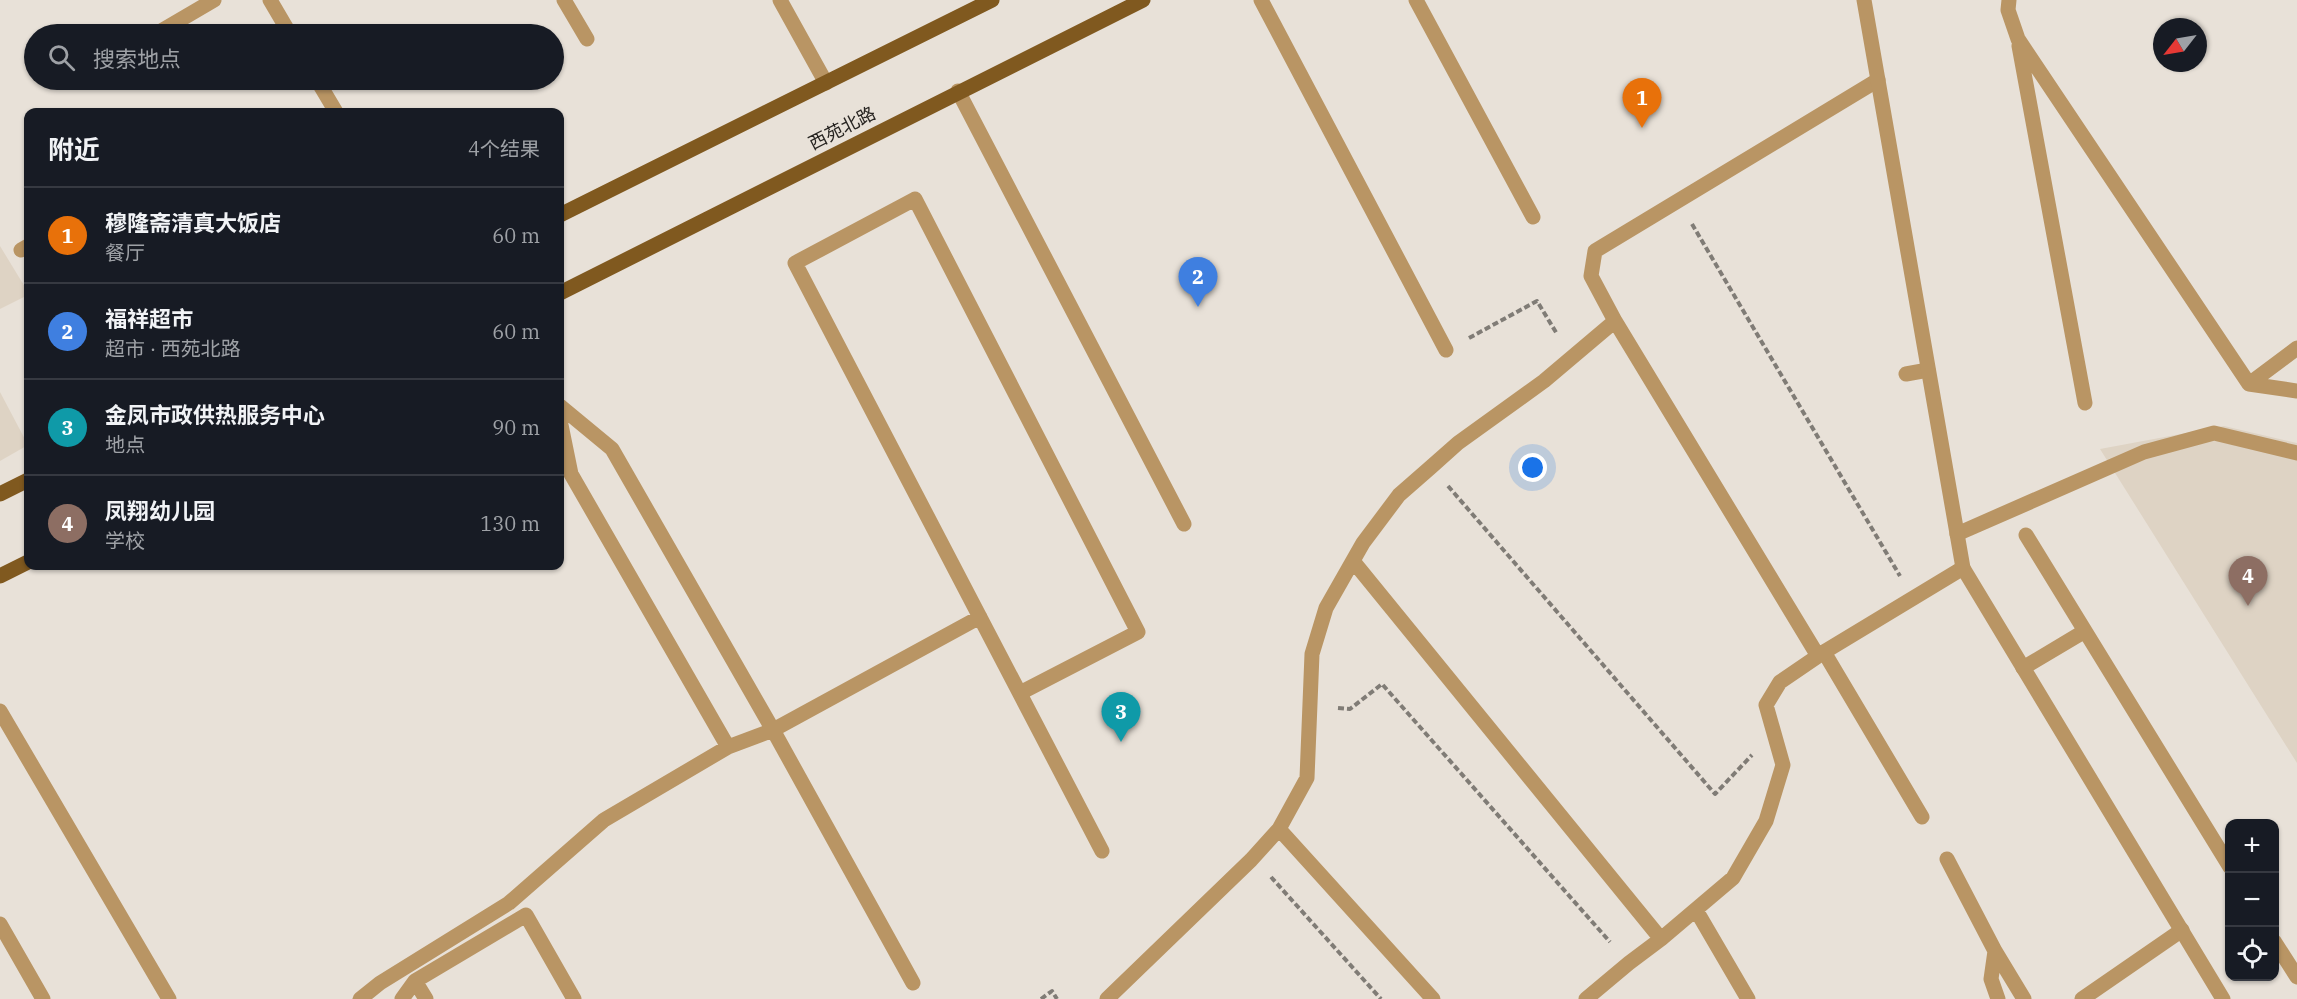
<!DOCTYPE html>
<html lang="zh">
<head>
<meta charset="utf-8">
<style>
	:root { --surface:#171b24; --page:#20242c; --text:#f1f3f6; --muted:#9ea1a6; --line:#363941; --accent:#5060d5 }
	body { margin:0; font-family:"IBM Plex Serif","Noto Sans SC",serif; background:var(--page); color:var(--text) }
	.controls { position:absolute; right:18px; bottom:18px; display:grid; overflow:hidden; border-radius:12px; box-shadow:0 2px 4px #0004 }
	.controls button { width:54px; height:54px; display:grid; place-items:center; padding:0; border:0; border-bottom:2px solid var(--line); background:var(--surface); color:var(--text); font:30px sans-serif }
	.compass { position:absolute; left:2153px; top:18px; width:54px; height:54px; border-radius:50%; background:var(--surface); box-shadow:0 2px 4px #0004; rotate:239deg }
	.you { position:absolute; left:1533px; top:468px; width:21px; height:21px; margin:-15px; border:4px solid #fff; border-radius:50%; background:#1a73e8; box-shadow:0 0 0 9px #1a73e833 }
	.badge { display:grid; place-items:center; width:39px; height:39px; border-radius:50%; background:var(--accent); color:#fff; font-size:20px; font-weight:700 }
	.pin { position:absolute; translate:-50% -50px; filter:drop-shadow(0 2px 3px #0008) }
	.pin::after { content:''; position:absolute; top:32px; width:21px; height:18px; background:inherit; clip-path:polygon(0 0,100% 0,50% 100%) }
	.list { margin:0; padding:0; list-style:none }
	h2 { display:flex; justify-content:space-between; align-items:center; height:78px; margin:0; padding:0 24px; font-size:26px }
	h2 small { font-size:20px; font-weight:400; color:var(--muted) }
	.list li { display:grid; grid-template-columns:39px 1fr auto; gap:18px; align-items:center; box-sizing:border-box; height:96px; padding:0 24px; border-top:2px solid var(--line) }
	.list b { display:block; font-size:22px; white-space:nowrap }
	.list p { margin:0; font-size:20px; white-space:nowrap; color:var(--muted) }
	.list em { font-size:20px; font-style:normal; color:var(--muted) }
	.icon { flex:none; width:33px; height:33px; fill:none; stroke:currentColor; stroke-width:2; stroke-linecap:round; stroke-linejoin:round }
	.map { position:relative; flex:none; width:2297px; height:999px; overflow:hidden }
	.search { position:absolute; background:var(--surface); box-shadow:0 2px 4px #0004; left:24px; top:24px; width:540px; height:66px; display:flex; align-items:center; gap:15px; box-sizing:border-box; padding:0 21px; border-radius:33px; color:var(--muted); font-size:22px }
	.panel { position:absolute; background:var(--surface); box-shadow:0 2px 4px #0004; left:24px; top:108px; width:540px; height:462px; border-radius:12px }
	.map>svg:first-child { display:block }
</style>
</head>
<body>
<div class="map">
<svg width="2297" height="999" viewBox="0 0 2297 999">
	<rect width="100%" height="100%" fill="#e8e1d8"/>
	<!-- built -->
	<path fill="#ded3c4" d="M0,246L28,292V295L0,309Z
		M0,392L28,445L0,461Z
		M2224,426L2297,443V763L2100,449Z"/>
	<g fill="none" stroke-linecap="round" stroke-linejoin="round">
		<!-- path -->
		<path stroke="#807c76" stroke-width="4" stroke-dasharray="6 3" stroke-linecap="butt" d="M1692,224L1900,576
			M1469,338L1537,301L1557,334
			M1448,486L1715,794L1752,755
			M1338,708L1350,709L1382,684L1610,942
			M1271,877L1381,999
			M1041,999L1052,991L1057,999"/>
		<!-- service -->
		<path stroke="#b99564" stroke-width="15" d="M1906,374L1928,370
			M1957,534L2144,452L2214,433L2297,453
			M2026,535L2230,867
			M1824,652L1922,817
			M2023,668L2085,631
			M1947,859L1995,951L1991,979L1998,999
			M2274,941L2297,977
			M1995,951L2024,999"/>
		<!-- minor -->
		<path stroke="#b99564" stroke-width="15" d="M270,0L290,34
			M564,0L587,39
			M780,0L826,83
			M1261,0L1446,350
			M1416,0L1533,217
			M2009,0L2008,10L2018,39L2249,384L2297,348
			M156,34L214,0
			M2019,46L2085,403
			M317,80L336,112
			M958,91L1184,524
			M21,250L28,246
			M1615,321L1818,656
			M2249,384L2297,391
			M560,406L612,449L773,730L913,983
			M560,420L571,474L728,747
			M1353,561L1661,939
			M1020,693L1138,632L915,199L795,263L1102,851
			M0,711L169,999
			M1279,829L1433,999
			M1696,910L1748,999
			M0,924L43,999
			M415,981L426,999
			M360,999L380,983L509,903L604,820L728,747L773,730L980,617
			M402,999L415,981L526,915L574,999
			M1107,999L1251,860L1279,829L1307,778L1312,654L1326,608L1363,543L1399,495L1431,467L1458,443L1544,381L1615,321L1591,276L1595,251L1878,80
			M1586,999L1629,963L1661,939L1733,878L1766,821L1783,765L1766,705L1780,682L1824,652L1963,568
			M2082,999L2182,930"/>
		<!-- tertiary -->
		<path stroke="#b99564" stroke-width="15" d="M1864,0L1963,568L2223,999"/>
		<!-- primary -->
		<path stroke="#80591f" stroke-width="15" d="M560,215L992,0
			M560,293L1143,0
			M0,494L28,480
			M0,576L28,562"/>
	</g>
	<g text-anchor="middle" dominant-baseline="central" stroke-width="4.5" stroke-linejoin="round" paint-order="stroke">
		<!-- street labels -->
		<g font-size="18" fill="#272421" stroke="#e8e1d8">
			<text transform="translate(842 128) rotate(-27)">西苑北路</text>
		</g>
	</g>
</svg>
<div class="controls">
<button>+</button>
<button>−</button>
<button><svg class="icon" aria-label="locate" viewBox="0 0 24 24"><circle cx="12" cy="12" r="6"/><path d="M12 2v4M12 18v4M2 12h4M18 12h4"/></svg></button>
</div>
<svg class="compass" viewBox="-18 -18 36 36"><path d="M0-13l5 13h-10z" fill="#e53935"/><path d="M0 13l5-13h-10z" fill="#9ea1a6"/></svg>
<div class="you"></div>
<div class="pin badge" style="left:1642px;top:128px;background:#e8710a">1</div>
<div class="pin badge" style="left:1198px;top:307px;background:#3f7fe0">2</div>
<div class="pin badge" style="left:1121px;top:742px;background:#0f9aa8">3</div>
<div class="pin badge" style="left:2248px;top:606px;background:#8d6e63">4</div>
<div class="search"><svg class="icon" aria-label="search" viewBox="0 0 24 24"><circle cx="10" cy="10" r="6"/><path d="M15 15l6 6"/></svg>搜索地点</div>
<section class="panel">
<h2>附近<small>4个结果</small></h2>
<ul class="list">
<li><span class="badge" style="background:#e8710a">1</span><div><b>穆隆斋清真大饭店</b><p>餐厅</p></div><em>60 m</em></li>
<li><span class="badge" style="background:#3f7fe0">2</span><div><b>福祥超市</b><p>超市 · 西苑北路</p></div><em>60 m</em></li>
<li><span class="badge" style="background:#0f9aa8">3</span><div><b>金凤市政供热服务中心</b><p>地点</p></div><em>90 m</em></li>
<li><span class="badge" style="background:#8d6e63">4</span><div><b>凤翔幼儿园</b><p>学校</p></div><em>130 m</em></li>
</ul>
</section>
</div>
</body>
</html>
